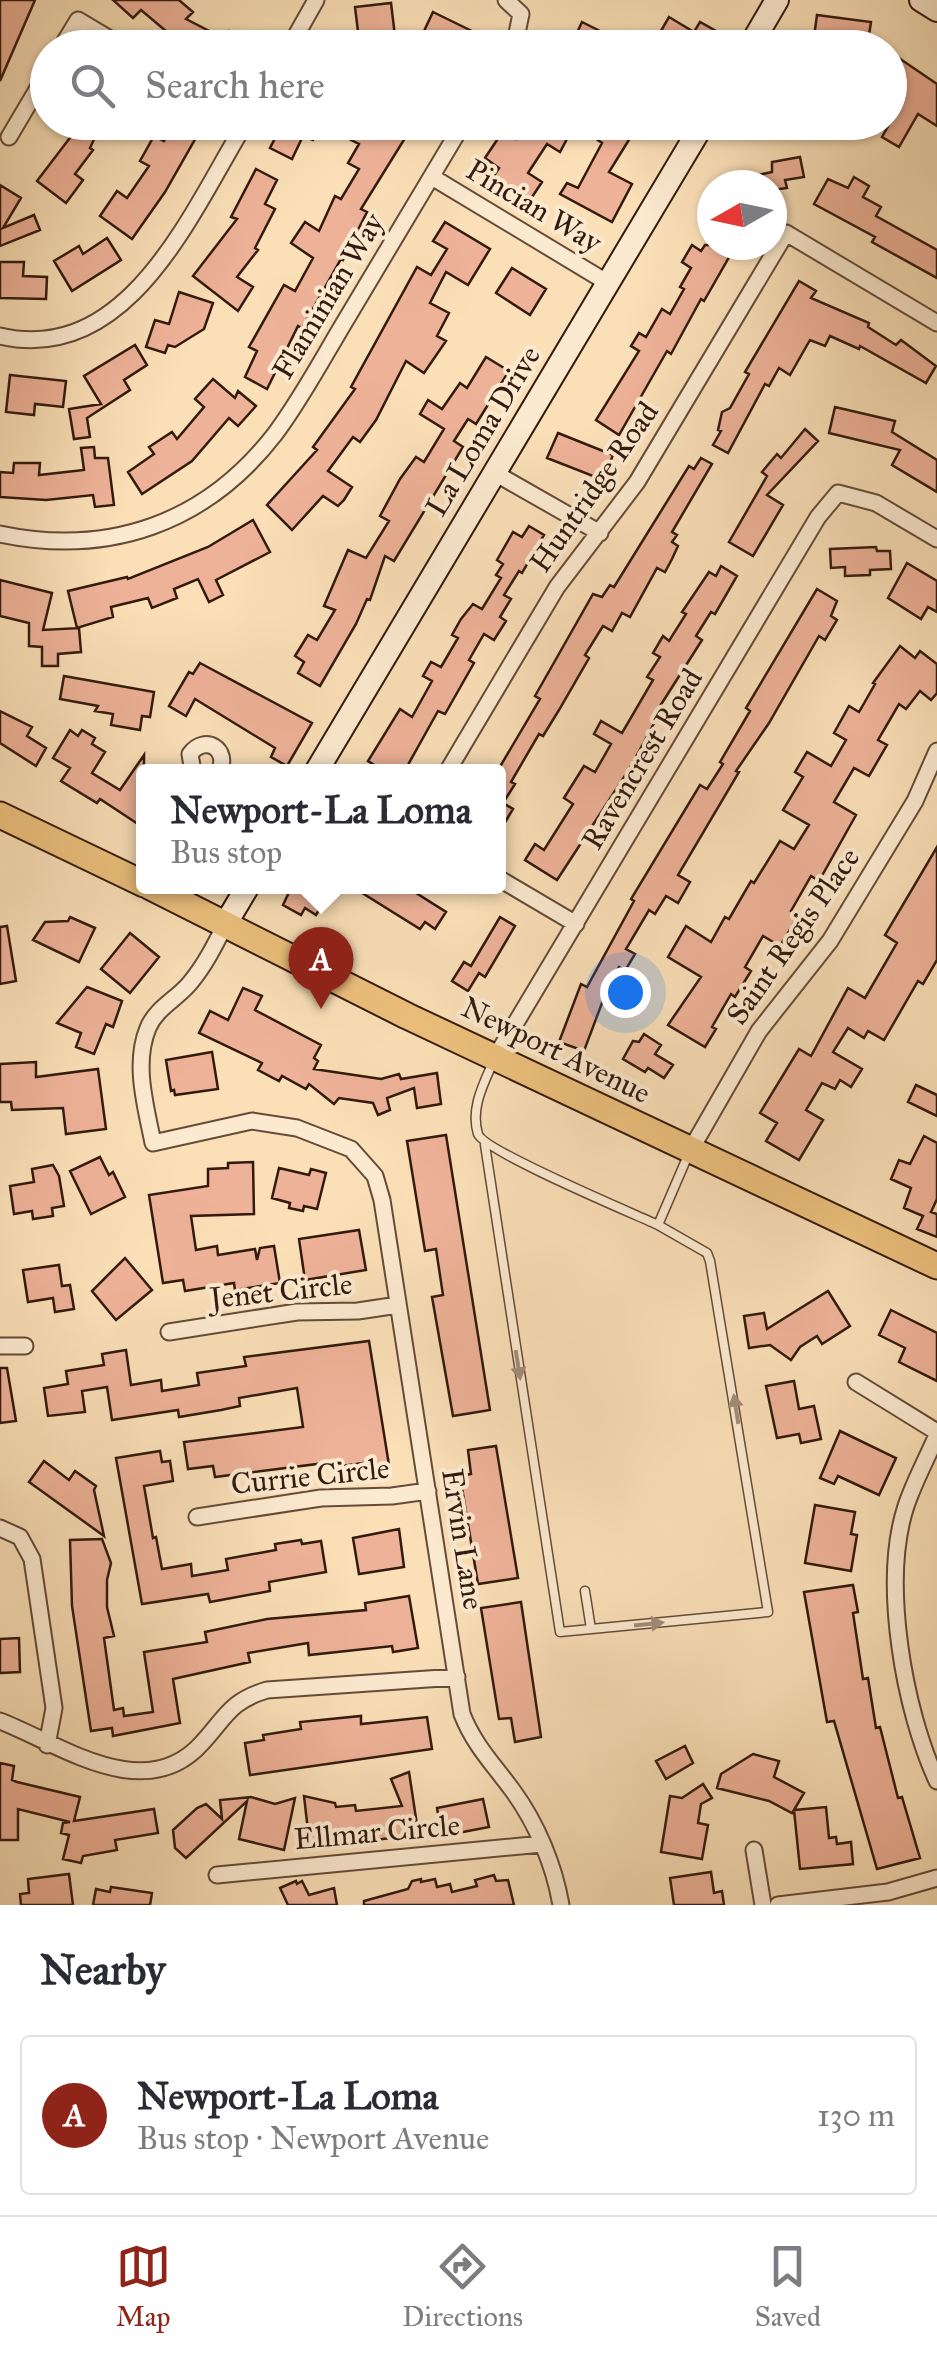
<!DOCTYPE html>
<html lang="en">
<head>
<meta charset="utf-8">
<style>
	:root { --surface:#fff; --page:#f2f2f3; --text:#2b2b33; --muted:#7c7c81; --line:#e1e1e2; --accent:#8f2418 }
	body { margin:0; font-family:"IM FELL Great Primer",serif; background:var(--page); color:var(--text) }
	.compass { position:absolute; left:697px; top:170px; width:90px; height:90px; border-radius:50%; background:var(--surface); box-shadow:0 2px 8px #0004; rotate:261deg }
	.you { position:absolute; left:625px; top:992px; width:35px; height:35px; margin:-25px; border:8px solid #fff; border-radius:50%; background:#1a73e8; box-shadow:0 0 0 15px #1a73e833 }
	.badge { display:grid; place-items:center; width:65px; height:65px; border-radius:50%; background:var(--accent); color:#fff; font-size:32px; font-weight:700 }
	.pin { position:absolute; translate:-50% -82px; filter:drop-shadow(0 2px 5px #0008) }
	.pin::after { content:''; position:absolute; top:52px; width:35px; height:30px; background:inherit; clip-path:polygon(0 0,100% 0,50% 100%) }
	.popup { position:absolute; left:136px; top:764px; width:370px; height:130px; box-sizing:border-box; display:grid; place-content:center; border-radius:10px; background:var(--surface); filter:drop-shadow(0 2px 8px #0005); font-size:32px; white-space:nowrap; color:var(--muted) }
	.popup b { font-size:38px; color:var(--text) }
	.popup::after { content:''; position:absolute; left:50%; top:100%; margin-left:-20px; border:20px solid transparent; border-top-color:var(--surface) }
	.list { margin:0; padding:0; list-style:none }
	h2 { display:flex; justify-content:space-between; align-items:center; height:130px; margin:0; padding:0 40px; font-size:42px }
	h2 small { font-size:32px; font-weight:400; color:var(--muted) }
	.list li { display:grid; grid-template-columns:65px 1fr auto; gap:30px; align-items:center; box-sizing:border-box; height:160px; margin:0 20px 20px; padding:0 20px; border:2px solid var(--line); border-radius:10px }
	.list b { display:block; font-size:38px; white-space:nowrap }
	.list p { margin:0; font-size:32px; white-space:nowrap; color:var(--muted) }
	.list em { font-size:32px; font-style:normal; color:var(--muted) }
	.icon { flex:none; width:55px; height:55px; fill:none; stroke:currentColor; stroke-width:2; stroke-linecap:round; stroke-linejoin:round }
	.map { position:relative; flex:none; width:937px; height:1905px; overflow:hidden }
	.search { position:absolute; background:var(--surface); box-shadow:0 2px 8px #0004; left:30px; right:30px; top:30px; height:110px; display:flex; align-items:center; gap:25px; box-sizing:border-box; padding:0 35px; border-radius:55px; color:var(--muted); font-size:38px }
	.sheet { height:310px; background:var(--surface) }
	nav { display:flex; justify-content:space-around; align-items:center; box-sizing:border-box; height:140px; border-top:2px solid var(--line); background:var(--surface); font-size:28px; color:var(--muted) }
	nav a { display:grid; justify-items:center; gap:5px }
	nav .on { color:var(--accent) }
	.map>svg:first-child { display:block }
</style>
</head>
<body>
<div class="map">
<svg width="937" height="1905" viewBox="0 0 937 1905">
	<rect width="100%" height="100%" fill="#fadfb7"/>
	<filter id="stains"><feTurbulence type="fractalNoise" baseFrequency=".002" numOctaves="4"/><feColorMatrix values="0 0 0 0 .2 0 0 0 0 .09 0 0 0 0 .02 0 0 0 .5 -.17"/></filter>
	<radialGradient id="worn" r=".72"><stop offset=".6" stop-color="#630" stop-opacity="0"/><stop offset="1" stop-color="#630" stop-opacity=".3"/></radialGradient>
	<!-- building -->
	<path fill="#eeb298" stroke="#331a0e" stroke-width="2.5" d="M0,0H35L0,81Z
		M113,0H179L193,12L186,19L225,39L229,31L261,48H186L141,10L133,18Z
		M391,3L395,36L359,40L355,7Z
		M433,12L482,36L476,48H416Z
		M817,15L871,22L867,48L813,44Z
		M669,17L694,32L700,22L716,31L706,48H651Z
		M582,22L606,34L599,48H570Z
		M890,52L937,84V126L918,114L899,147L882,137L902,101L898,98L900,94L890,88Z
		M82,122H102L90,148L93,150L75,174L83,180L66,203L37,181Z
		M175,122H195L202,127L165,192L132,239L100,216L117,191L127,198L149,166L140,161L154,136L164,141Z
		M278,122H322L313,140L303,136L292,159L270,148L282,125Z
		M375,122H415L361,209L367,212L343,260L341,259L302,328L298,326L267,389L245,377L257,351L249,347L284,285L295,291L313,258L291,243L305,222L319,231L335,196L341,199L359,169L348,163L359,144L351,140L361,124L371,130Z
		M525,122H576L560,152L547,144L528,173L542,182L530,200L493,177L499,168L485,158L503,131L516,139Z
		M605,122H640L609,172L632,184L612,222L560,194L567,183L578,188L602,143L595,138Z
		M800,157L804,177L785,180L787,188L772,190V185H739V179L772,172V162Z
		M256,169L277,180L265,204L275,209L255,248L258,250L237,277L253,287L238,311L193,276L237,219L231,217Z
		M854,177L869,186L863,197L881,207L876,216L937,250V278L872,242L875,237L814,204L828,179L848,188Z
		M0,185L21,198L3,228L34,215L40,230L0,246Z
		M445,222L490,249L468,285L446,272L430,303L449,313L437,336L446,341L424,373L406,361L376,420L360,442L353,437L328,471L352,487L344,500L338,506L323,496L292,530L267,505L317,450L313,447L355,389L351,387L417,267L431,275L447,249L433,241Z
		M107,238L121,260L72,291L54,261L79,246L83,254Z
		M692,245L701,251L705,245H736L704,301L701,299L671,354L667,351L619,435L596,420L639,351L631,346L639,333L646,337L662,309L670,314L684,289L680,287L691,268L682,262Z
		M0,262H24L23,276L47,277L46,299L0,298Z
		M512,268L546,289L530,315L496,293Z
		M799,281L816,291L811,298L869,323L868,327L896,345L901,340L936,366L926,383L860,346L859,349L830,336L825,346L810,340L790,375L779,368L769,386L765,384L728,453L713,445L721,431L718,430L722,412L730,408L749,374L745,372Z
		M179,292L213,303L204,329L175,347L168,345L165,353L146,347L155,320L169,324Z
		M135,345L147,365L124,380L130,390L87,418L90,437L74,439L69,409L101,404L84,376Z
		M486,357L509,371L476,424L468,419L454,441L463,447L394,561L385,556L370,600L367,599L356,624L320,686L298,673L304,662L295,656L308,635L317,640L335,610L324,606L348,550L366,558L389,521L380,516L400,479L416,457L424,462L444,429L420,414L428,400L442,409L460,383L467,388Z
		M10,375L66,381L63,407L35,404L34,415L6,412Z
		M213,379L235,398L238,391L256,406L238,426L229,418L192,461L142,494L128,472L154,454L149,447L172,432L177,439L204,407L195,399Z
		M835,407L895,421L892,432L937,460V492L892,465L900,450L829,433Z
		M805,429L818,441L767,495L783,505L753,556L729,542L767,476L762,472L777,454L781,458Z
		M558,433L613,455L603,480L547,458Z
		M94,447L95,458H108L114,505L95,507L93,495L46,500L0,497V472L13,473L14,463H40L39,475L84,470L81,448Z
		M701,458L712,464L672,532L677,535L672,542L678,546L672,559L665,572L657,568L630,617L622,613L612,631L603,626L585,655L589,658L559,710L543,736L539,734L511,782L515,784L503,803L513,809L498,834V770L540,699L535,696L593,594L602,597L610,585L614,587L689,466L694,469Z
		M253,520L270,552L216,580L223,595L209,602L198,579L174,589L177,598L152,608L148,598L111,607L113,617L77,628L68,591L127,577L128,579L208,547Z
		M529,526L544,535L522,573L519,571L504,595L511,599L500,617L506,621L494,640L484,634L469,660L474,663L445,714L438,711L404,772H385L368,761L400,709L412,717L432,681L423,676L431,662L441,667L458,638L452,635L461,619L473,604L482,609L501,578L496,575L503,564L497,560L513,532L522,537Z
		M876,547L877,551H890L891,569L870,570V575L845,576V567L831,568L830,549Z
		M907,563L937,581V612L928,607L921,619L888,598Z
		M721,566L737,576L715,614L711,612L696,636L702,640L655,714L658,716L630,768L557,880L525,860L535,844L544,850L573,804L564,798L584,766L595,772L611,744L594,734L601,721L622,733L653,680L647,677L660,657L653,653L663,636L669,641L686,614L682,612L709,572L716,576Z
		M0,580L52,593L43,630L79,628L81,652L58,654V666H42V647L29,646V623L0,616Z
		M817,589L837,601L831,616L837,620L825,640L819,636L769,723L736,771L739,772L678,875L690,882L678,903L666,896L655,914L649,910L626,949L635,954L625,971L619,967L603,994L605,995L584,1051L559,1042L581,984L587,987L634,901L631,899L700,785L707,789L723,764L720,762L750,711L746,708Z
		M900,646L915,658L920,651L937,664V693L931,700L920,691L906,709L899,704L878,740L887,745L869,776L854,768L834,802L856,815L819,881L811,876L791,911L799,915L780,946L763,936L745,967L751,971L735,997L731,994L712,1027L716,1029L705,1047L668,1025L701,977L668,957L686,926L711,942L725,917L729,919L751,881L754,883L780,841L794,849L809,825L783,810L803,777L795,772L807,752L831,766L846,740L834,733L849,706L859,712L875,684L873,683Z
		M200,663L312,723L287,766L271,757L275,748L195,699L186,716L169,706L189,672L193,674Z
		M64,676L154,692L150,717L142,716L140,730L111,725L113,714L95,711L98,706L60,699Z
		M0,711L32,727L27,736L46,748L36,766L0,743Z
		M70,730L78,736L82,730L95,738L92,744L105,752L92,773L120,790L144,755V828L100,799L97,803L61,781L70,768L53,758Z
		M937,847V960L923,984L918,981L884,1040L868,1031L864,1038L848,1028L833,1052L862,1069L851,1087L840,1080L835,1089L822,1083L806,1110L823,1120L799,1160L766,1141L777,1123L760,1113L799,1049L811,1056L848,988L865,998L897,943L885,935Z
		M292,886H333L316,915L305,908L301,915L283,905Z
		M351,886H405L446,912L435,929L425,922L420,929Z
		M70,917L95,928L79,962L33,940L45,922L68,921Z
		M500,917L515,926L485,977L479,973L468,991L452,981L464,962L471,966Z
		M7,926L16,981L0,984V927Z
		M130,933L159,957L130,993L101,969Z
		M87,987L122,1001L113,1027L106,1024L94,1054L76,1047L81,1033L57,1023Z
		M243,988L262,996L255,1010L321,1045L314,1058L318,1061L314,1069L381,1079L399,1074L401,1079L437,1073L441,1104L417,1108L414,1088L387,1098L390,1110L378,1115L373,1103L339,1098L334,1104L309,1084L306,1089L282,1076L279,1081L258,1070L262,1063L199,1033L210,1011L228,1020Z
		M644,1034L661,1045L655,1054L673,1065L664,1078L648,1068L645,1072L623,1059L633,1041L639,1042Z
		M212,1052L218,1089L175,1095L174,1090L171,1091L166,1060Z
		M36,1062V1077L98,1069L106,1129L66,1134L63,1108L12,1110L11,1102H0V1064Z
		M916,1085L937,1095V1116L908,1102Z
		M446,1135L490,1410L453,1416L432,1297L443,1295L436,1249L425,1251L407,1141Z
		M924,1136L937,1143V1199L931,1212L937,1214V1237L917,1229L923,1216L904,1208L911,1188L891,1179L899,1160L910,1164Z
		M100,1157L109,1175L113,1172L125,1197L91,1214L70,1171Z
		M253,1162L254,1214L191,1216L196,1250L217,1246L218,1255L255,1249L257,1260L260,1248L274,1246L280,1283L235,1290L234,1283L185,1291L183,1280L163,1283L149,1195L208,1186V1169L228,1168V1163Z
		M53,1165L59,1176L64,1206L52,1208L53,1216L33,1219L32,1211L14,1214L10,1186L34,1182L32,1169Z
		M279,1168L309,1175L311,1169L326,1173L317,1209L304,1206L303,1211L289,1208L290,1203L272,1198Z
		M359,1230L366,1270L305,1280L299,1239Z
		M125,1258L152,1290L116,1320L92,1291Z
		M59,1265L62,1286L70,1285L74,1309L55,1312L53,1298L28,1302L23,1270Z
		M828,1291L850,1326L822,1344L817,1336L800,1347L791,1360L770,1345L749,1348L744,1316L764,1313L767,1329Z
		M891,1310L937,1333V1381L899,1362L905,1348L879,1335Z
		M369,1341L389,1465L365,1469L364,1463L342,1466L341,1461L215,1477L213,1466L188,1469L184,1442L303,1427L297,1388L239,1398L240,1406L221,1410L179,1417L178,1410L112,1420L107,1387L82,1391L85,1412L48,1416L44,1388L68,1384L66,1371L104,1365L102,1354L126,1350L131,1385L161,1380L162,1391L199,1385L197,1373L246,1366L244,1357Z
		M0,1368H7L16,1421L0,1423Z
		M794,1381L799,1409L814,1406L821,1439L801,1443L799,1434L777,1438L766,1386Z
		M840,1431L896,1458L879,1495L838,1476L834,1484L820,1478Z
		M496,1446L518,1578L478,1584L460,1476L471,1474L468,1450Z
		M160,1451L162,1462L170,1461L173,1481L144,1486L153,1538L156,1537L162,1569L191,1564L192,1576L228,1570L226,1559L276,1550L275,1544L301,1540L302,1544L321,1541L326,1572L269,1582L270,1591L210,1602L208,1594L142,1604L116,1458Z
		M44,1461L69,1480L75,1471L96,1486L94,1490L104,1536L29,1482Z
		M815,1505L855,1512L851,1534L857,1535L851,1571L805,1563Z
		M399,1529L404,1567L359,1574L353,1538Z
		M102,1539L111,1563L107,1580V1607L114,1636L104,1638L114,1710L123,1708L124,1716L153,1712L144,1652L207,1642L205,1632L267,1619L366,1610L365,1603L409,1596L418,1648L393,1652L392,1646L309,1655L308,1643L248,1653L250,1662L173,1679L180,1723L113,1736L112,1728L91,1731L72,1606L70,1540Z
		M853,1585L858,1612L853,1613L863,1679L868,1678L876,1728L880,1727L898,1798L902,1797L920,1858L877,1869L834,1721L827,1722L804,1592Z
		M521,1602L541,1737L515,1742L511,1718L499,1719L481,1608Z
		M19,1638L20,1672L0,1673V1639Z
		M361,1716V1724L427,1717L432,1749L250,1775L245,1743L264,1740L263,1735L301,1729L300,1722Z
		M685,1746L693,1763L666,1779L656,1761Z
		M753,1754L779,1761L774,1777L804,1793L794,1810L826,1807L829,1838L836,1837L837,1844L851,1842L853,1864L800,1869L794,1810L792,1813L769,1801L717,1788L721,1774Z
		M0,1763L14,1766L12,1780L17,1782L80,1797L74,1821L154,1809L158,1833L115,1840L117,1850L83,1856L81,1863L63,1859L69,1835L61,1833L63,1823L70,1822L18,1809V1840H0Z
		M409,1772L419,1838H391L310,1848L304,1796L335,1803L336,1807L355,1805L356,1811L402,1806L391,1779Z
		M703,1784L712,1798L701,1804L698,1823L708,1825L702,1859L661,1852L670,1796L682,1798Z
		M251,1797L275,1804L295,1798L284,1850L239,1839L247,1801L186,1858L175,1848L173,1830L197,1808L206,1804L222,1819L220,1800Z
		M483,1799L489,1827L442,1836L437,1808Z
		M711,1872L714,1893L722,1891L724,1905H674L670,1878Z
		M69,1874L73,1905H21L20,1894L29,1893L28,1879Z
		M494,1875L496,1881L508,1880L514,1905H364V1901L408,1889L412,1881L421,1879V1882L435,1879L437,1887L450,1884L452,1892L477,1886L475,1880Z
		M296,1881L297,1884L302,1881L309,1895L334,1888L337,1905H288L280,1888Z
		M111,1887L152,1893L150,1905H93L96,1889L110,1892Z"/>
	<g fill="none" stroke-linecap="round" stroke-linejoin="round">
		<defs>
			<path id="lane" d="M494,1060C484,1083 470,1108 478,1134C484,1151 632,1213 658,1225L689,1153
				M485,1145L560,1632L768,1612L710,1261L707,1253L658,1225
				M585,1591L591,1629"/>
			<path id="street" d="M506,0L521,14L517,33L508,48
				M61,48L78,20L125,48
				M289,48L316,0
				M9,137L48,71
				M432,177L608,283
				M0,336C129,366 192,210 246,122
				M493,472L600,533
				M0,534C110,557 206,523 275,434C302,398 324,356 347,318C386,253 425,188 464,122
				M193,772L190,754C205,734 230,749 219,772
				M447,772L557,587L637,482L786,233L937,323
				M498,878L576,924
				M226,923C215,945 205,965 190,983C177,999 156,1008 148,1028C133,1064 146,1107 153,1143L252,1121L297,1128L351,1149L375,1176L382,1200L462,1714C474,1745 494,1765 513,1791C537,1824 554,1865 561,1905
				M496,1056L818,517L838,493L876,503L937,539
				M690,1151L759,1031L830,941L915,801L937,751
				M169,1332L297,1312L358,1311L398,1305
				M0,1346H25
				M856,1382L937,1432
				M937,1435C927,1458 914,1482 906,1506C881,1582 904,1710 937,1781
				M197,1517L321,1498L392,1496L428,1491
				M0,1528L20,1537L32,1559L54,1708L47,1745
				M0,1721C60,1744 145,1807 202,1743C226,1717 230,1701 267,1690L457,1677
				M754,1850L763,1905
				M217,1875L542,1844
				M778,1905L888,1892L937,1878"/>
			<path id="secondary" d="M921,0L937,10
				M749,48L777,0
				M316,772L704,122
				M226,923L248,886"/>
			<path id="primary" d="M0,815L144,884
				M149,886L407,1016L937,1266"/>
		</defs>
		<!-- lane casing -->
		<use href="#lane" stroke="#654b38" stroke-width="11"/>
		<!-- street casing -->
		<use href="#street" stroke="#654b38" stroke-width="19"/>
		<!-- secondary casing -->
		<use href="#secondary" stroke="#331a0e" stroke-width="26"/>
		<!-- primary casing -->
		<use href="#primary" stroke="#331a0e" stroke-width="29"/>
		<!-- lane -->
		<use href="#lane" stroke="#fcead0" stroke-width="8"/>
		<!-- street -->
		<use href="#street" stroke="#fcead0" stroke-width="15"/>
		<!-- secondary -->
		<use href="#secondary" stroke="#fcead0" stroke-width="22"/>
		<!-- primary -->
		<use href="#primary" stroke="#edc07c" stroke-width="25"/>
	</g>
	<!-- one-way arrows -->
	<defs><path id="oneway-solid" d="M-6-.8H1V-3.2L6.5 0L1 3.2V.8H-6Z" transform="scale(2.5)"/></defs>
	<g fill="#a28c79">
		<use href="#oneway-solid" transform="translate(518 1365) rotate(81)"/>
		<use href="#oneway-solid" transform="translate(736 1409) rotate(-99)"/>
		<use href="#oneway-solid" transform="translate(649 1624) rotate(-6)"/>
	</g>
	<g text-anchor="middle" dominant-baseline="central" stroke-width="8" stroke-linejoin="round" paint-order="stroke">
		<!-- street labels -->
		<g font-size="30" fill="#331a0e" stroke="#fcead0">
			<text transform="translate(534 206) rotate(31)">Pincian Way</text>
			<text transform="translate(328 296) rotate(-59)">Flaminian Way</text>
			<text transform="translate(483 431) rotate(-59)">La Loma Drive</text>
			<text transform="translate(594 487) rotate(-55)">Huntridge Road</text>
			<text transform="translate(642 759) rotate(-59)">Ravencrest Road</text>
			<text transform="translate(793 936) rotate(-55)">Saint Regis Place</text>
			<text transform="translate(556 1050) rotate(26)">Newport Avenue</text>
			<text transform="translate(281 1291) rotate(-6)">Jenet Circle</text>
			<text transform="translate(310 1476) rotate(-6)">Currie Circle</text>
			<text transform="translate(463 1539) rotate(81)">Ervin Lane</text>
			<text transform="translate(377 1832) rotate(-5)">Ellmar Circle</text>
		</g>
	</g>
	<rect width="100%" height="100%" filter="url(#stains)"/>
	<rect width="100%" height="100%" fill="url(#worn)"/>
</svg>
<svg class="compass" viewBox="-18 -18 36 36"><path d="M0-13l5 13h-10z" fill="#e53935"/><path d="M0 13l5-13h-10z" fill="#7c7c81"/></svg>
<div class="you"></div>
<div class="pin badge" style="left:321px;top:1009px">A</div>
<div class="popup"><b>Newport-La Loma</b>Bus stop</div>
<div class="search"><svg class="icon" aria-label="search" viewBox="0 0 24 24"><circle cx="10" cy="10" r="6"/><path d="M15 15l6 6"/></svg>Search here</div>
</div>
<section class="sheet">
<h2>Nearby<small></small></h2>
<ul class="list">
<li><span class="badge">A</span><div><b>Newport-La Loma</b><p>Bus stop · Newport Avenue</p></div><em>130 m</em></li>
</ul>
</section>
<nav>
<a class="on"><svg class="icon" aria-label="map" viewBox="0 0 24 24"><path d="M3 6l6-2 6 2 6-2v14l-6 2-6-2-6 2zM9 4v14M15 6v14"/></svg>Map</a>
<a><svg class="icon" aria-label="directions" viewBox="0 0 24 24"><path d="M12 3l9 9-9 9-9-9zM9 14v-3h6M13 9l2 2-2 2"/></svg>Directions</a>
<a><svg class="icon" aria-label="saved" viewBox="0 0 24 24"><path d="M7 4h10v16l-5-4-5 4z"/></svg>Saved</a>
</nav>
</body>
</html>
